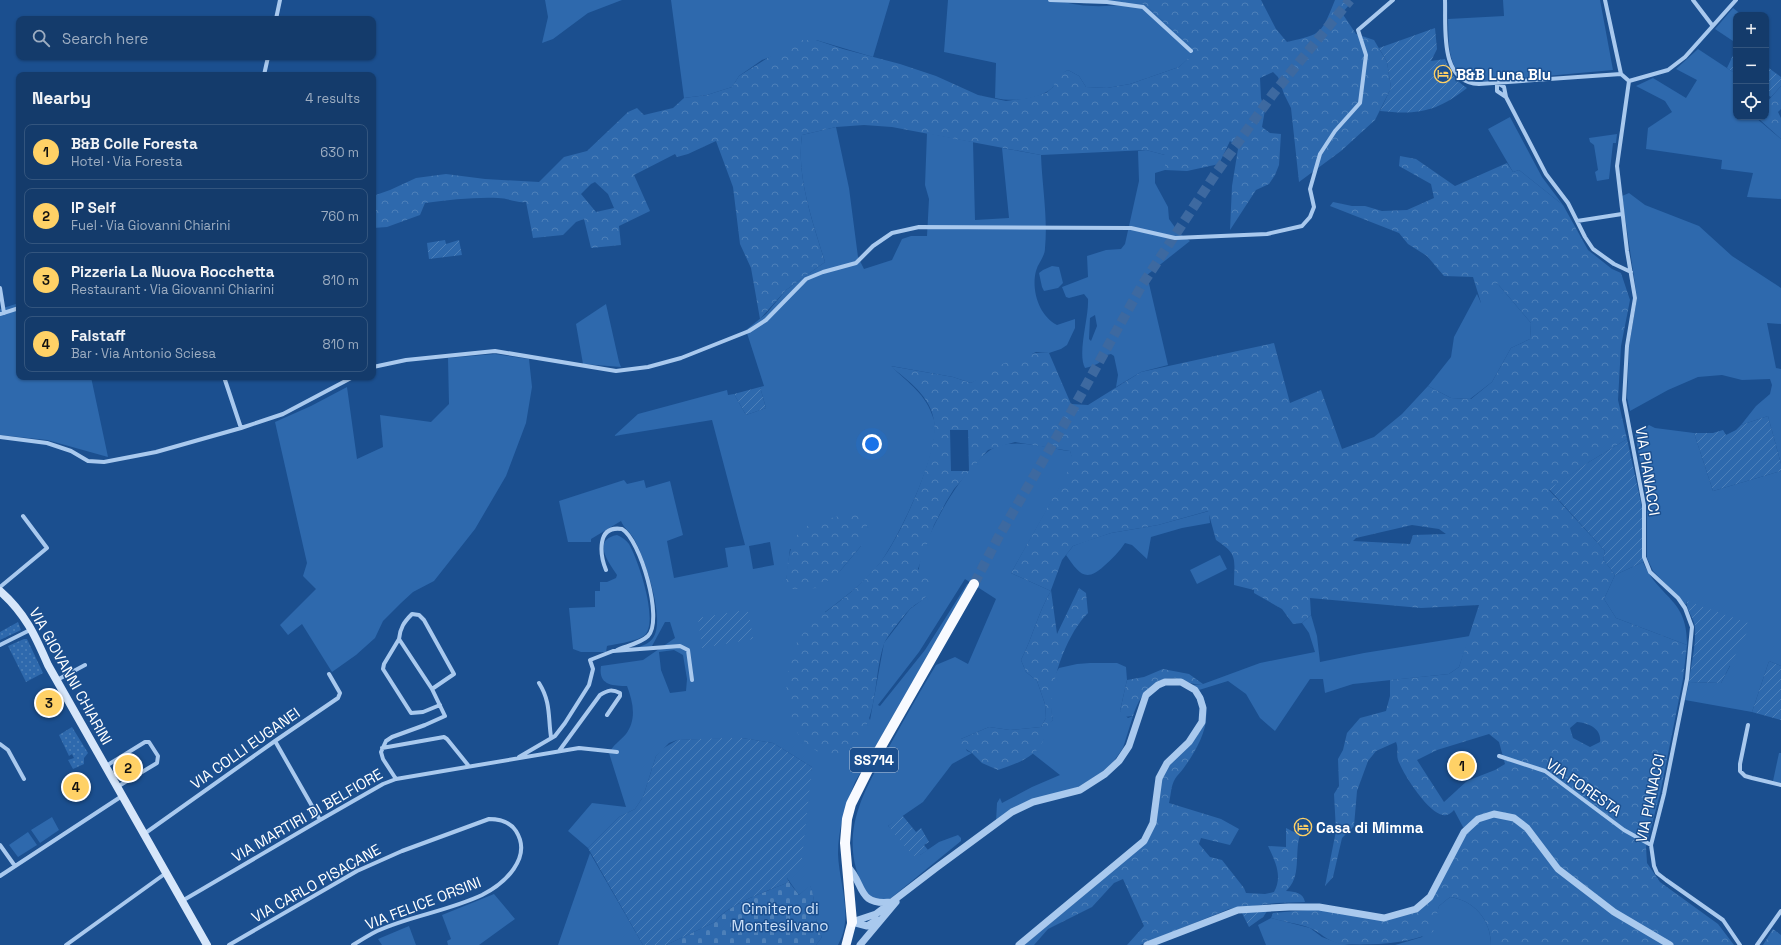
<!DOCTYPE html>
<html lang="en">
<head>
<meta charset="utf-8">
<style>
	:root { --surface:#143b6b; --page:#214673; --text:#f1f3f6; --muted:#9dadc1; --line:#33557e; --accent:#ffd166 }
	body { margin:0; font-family:"Space Grotesk",sans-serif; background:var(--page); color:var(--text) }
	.controls { position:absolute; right:12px; top:12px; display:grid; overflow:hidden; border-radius:8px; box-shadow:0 1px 3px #0004 }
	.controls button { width:36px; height:36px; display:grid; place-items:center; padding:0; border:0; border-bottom:1px solid var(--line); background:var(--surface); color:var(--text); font:20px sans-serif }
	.you { position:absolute; left:872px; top:444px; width:14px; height:14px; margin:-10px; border:3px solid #fff; border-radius:50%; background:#1a73e8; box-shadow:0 0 0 6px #1a73e833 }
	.badge { display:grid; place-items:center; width:26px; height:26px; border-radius:50%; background:var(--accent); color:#111; font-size:13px; font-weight:700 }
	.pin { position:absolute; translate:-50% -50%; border:2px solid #fff; box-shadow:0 1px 4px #0006 }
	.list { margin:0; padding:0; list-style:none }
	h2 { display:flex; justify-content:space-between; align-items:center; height:52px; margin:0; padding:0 16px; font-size:17px }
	h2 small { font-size:13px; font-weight:400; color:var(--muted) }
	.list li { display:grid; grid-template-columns:26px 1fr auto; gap:12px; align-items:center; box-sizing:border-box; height:56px; margin:0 8px 8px; padding:0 8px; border:1px solid var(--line); border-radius:8px }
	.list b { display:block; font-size:15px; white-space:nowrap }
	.list p { margin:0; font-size:13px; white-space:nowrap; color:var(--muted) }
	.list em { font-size:13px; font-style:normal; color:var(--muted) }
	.icon { flex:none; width:22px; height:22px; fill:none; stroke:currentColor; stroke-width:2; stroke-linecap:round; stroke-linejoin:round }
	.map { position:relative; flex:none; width:1781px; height:945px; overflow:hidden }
	.search { position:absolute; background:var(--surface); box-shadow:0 1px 3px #0004; left:16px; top:16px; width:360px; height:44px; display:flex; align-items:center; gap:10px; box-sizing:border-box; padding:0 14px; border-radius:8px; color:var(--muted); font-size:15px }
	.panel { position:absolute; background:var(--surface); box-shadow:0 1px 3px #0004; left:16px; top:72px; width:360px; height:308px; border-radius:8px }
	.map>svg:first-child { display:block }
</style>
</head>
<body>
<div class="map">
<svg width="1781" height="945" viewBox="0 0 1781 945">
	<defs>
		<pattern id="forest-crowns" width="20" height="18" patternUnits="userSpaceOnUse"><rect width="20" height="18" fill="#2e69ad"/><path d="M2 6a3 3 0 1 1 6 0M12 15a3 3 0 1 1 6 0" fill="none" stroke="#4d80b9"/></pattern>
		<pattern id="cemetery-stones" width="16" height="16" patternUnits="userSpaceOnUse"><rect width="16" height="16" fill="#2e69ad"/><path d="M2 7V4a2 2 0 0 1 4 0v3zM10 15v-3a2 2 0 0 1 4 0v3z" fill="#4d80b9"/></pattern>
		<pattern id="park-dots" width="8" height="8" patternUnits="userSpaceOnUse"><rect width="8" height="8" fill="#2e69ad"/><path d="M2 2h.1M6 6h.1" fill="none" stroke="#4d80b9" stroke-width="1.8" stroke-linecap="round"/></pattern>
		<pattern id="garden-furrows" width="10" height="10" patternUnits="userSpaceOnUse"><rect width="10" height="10" fill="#2e69ad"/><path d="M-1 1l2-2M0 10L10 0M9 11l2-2" fill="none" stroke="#4d80b9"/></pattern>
	</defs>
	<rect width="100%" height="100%" fill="#1b4f8f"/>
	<!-- grass -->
	<path fill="#2e69ad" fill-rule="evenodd" d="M545,0H622L588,13L553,39L542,43L548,17Z
		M671,0H890L873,57L816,40L762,60L739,76L732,87L707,95L684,98Z
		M948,0H1059C1084,10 1117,5 1144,4L1190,46L1195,53L1179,67L1130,84L1107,88L1086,87L1079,76L1068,70C1055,77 1060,80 1052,88C1039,100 1012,102 995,98L996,63L944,52Z
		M1503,0H1600L1613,70L1478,82C1446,77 1449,44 1448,19L1504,16Z
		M1733,8L1742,15H1736V43L1715,29Z
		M1698,49L1736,74V98L1734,102L1736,104V117H1755L1781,139V199L1747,197L1753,173L1721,169L1722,160L1646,149L1648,128L1672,112L1665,101L1636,86L1653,78L1686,98L1697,80L1676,69Z
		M1510,117L1542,177L1563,205L1519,170L1513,172L1488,129Z
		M836,127L849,188L858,257L864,269L892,260L902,239L911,236H927L929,199L925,185L927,133L973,142L975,220L1009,218L1002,148L1041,155C1042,185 1048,218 1045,248C1045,257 1038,263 1036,271C1031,290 1039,316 1057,325L1075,319V328L1067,345L1061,349L1049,353L1036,352L971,383L953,377L891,366C909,384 926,393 934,420C942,449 898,539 880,563C865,582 844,598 825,612L870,720L884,643L910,609L926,597C924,589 917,576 919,568C923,536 968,457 998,446C1021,439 1047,448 1070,451L1074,462L1011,573L1051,591C1038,612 1033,637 1021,660L1026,672L1037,681L1045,704L1046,718L1041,727L1010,730L989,727L961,739L967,751L972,753L952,764L923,802L888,826L920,855L939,842L958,835L961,838V841L891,898L885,901L868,896C835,840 861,795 890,745C905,718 920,691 936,665L955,657L968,664L996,599L965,579L919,652L878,705L880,706L925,650L967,584H969L855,782C846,805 838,828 838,854C839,883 854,918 838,945H816L822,937C813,922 817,902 810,886L799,895L787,878L812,767L773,743L742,738L677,740L669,743L656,756L643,797L635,809L619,817L588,848L568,831L592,803L626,807L609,753C613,745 620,741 626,734C637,719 633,702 627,686C612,686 598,685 601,666L643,660L675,638L670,622H665L652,646L635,648C642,646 649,644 653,638C666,620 645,559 635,541C632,533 624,529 621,521L591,539V542H568L559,501L624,480L627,484L644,480L646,488L670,481L683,535L667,541L674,578L728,567L725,548L745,545L712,420L614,436L638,414L727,390L728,395L734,394L746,415L766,408L760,387L764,386L746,330L766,314L786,290L825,262C813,222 796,177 802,135ZM770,542L774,565L753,569L749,546ZM861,546L840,571L786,583L790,549ZM674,650L683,655L687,679L686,691L670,693L661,670L659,652Z
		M1617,134L1616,143H1613L1609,179L1597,181L1595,172L1598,170L1594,145L1590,142L1589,138Z
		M1146,150L1165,155V170L1155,173V183L1168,207L1169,219L1179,233L1190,241L1147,275L1168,365L1141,372L1116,387L1118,375L1114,356L1111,354L1107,355C1102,363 1094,366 1085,368C1077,353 1089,318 1088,299L1084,294L1069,298L1066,297L1062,287L1088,277L1087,256L1106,250L1121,249L1125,244L1139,181L1138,151ZM1095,315L1097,326L1091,341L1089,339L1090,318Z
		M1629,193L1645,205L1699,226L1732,256L1781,288V324L1767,323L1776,368L1781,369V464L1768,416L1741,425L1756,406L1770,394L1772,385L1770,379L1742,380L1722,375L1698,377L1668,390L1630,411L1627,398L1629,346L1637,298L1622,196Z
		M1052,266L1059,267L1063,283L1058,288L1044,291L1042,287L1039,273L1043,270Z
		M1497,283L1531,323L1530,339L1511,348L1492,382L1470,399L1451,398L1428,386L1451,357L1454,337L1477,294L1481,303Z
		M19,303V377H91L108,457L47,440L0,435V309Z
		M606,304L619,362L621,367L583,364L576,324Z
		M495,354L529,359L532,387L526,423L506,476L475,529L434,581L413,592L401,603L383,621L375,638L356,655L332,672L302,624L288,635L280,625L316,589L303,576L307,563L275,422L311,406L347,387L357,459L383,447L380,415L431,422L449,404L448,358Z
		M1649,425L1655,428L1694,433L1713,491L1781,471V666L1769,661L1752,712L1685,700L1689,682L1721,683L1730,666L1687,601L1686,605L1653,571L1647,558V501L1635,434Z
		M1209,511L1210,523L1182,528L1151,537L1147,559L1132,545L1125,543C1119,552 1112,559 1104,566C1085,584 1078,572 1066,555L1073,546L1086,541L1111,533L1158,525Z
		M617,535C622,537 626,540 629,544C638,559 659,621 645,635C639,641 616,644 607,646L606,652H581L573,649L569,608L595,607V591H600V582H607L616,578L617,575C609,563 591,540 617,535Z
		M1220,555L1227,569L1197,584L1190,570Z
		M1643,562C1659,599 1688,598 1687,645L1616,618L1604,599L1615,575Z
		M1311,615L1317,636L1320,662L1364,653L1470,636L1459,667L1449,674L1353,684L1325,693L1323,679H1310L1275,731L1260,718L1246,694L1228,681L1199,690L1192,685L1203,684L1260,663L1315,652L1309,633L1302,623Z
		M1090,663H1117L1126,667L1127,680L1120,711L1128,718L1133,716L1123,748L1114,761L1101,773L1078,787L1032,801L996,822L997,803L1000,798L1002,803L1032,787L1060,775L1032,753L1043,740L1046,725L1053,720C1049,705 1050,680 1059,668L1077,664Z
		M1779,753H1781V783L1773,781Z
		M52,817L59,830L40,843L31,830Z
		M28,832L37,845L18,857L9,845Z
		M590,853L643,945H558Z
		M494,894L515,919L479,945H448L447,941L451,939L442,915Z
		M1450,897C1474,900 1491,920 1491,945H1395L1422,937L1436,916L1439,906Z
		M1271,918L1310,928L1322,937L1338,943L1351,945H1266L1258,925Z
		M409,926L416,945H382L378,939Z"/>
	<!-- forest -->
	<path fill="url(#forest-crowns)" fill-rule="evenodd" d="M1064,0H1261L1276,29L1287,42C1323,34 1321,34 1335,0H1344L1350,4L1342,13L1356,34L1374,40L1387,62L1391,88L1375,120L1341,151L1299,182L1291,108L1284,94L1278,77L1273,72L1260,78L1261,98L1265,110L1262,127L1270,133L1281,134L1279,165L1275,175L1269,184L1256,190L1230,230L1232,186L1238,149L1230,141L1219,164L1187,171L1165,170V155L1146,150L1041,155L892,127L864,125L836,127L802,135C796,176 813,223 825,262L786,290L760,319L751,268L740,244L733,187L716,141L688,154L677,157L675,154L634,175L650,211L619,226L621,245L591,248L584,219L576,222L563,235L533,238L526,202C516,203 508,198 498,198C474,197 450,200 425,203L420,215L387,227L373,228V196L390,190L416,178L446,174L485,179L539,182L564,157L587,151L628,112L637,108L644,115L673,108L684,98L707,95L732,87L739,76L796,40H816L843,49L900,64L936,76L978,95L1006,101L1028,98L1046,93L1053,87L1058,75L1068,70L1079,76L1086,87L1107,88L1130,84L1179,67L1194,53L1190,46L1144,4L1066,3ZM595,182L608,194L614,208L596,212L581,194L591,184Z
		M1781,86V109L1778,112L1781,118V139L1760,120V117H1766V103Z
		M1400,156L1416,159L1455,186L1507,163L1513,172L1519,170L1563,205L1588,250L1612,269L1621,273L1630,300L1621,346L1618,400L1627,439L1589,462L1549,490L1605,551L1603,559L1615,575L1604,599L1616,618L1687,645L1683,679L1660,794L1646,847L1647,863L1660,882L1718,924L1734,945H1491C1491,920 1474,900 1450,897L1439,906L1433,932C1406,945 1369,945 1340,944C1327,941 1320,932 1310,928C1298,923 1283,922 1271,918L1273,913L1319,909L1384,919L1417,911L1431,898L1467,831L1463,827L1454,810C1451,813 1448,816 1443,815C1428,813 1403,774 1398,760C1396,754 1399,749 1396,742L1376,751L1368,761L1357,791L1354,826L1342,838L1333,877L1325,886L1336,831L1334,794L1339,786L1338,759L1343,750L1347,733L1360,718L1386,711L1390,696V680L1449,674L1459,667L1479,605L1421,608L1310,598L1311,615L1302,623L1293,624L1282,609L1254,593V590L1234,585C1234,559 1239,555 1216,540L1208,511L1158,525L1111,533L1073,546L1062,560L1051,590L1057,634L1079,588L1086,593L1088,613C1066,634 1046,690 1053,720C1045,726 1047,730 1044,739C1036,758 1015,764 998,770L982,763L972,753L958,744L961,739L989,727L1010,730L1041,727L1046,718L1045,704L1037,681L1026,672L1021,660C1033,637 1038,612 1051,591L1011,573L1073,462L1070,451L1015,442L988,450L954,489L946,502L934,525L918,569L933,582C931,587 929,594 925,598C921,602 915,604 911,608C905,614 887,636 884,644C871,682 882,734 838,753C826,758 810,749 802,739C792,729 784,691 787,677C789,668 790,657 793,650C804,625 827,612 846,596C858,587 869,575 878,565C899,541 939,452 934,421C931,397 908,380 890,366L953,377L971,383C996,368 1019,350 1049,353L1071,404L1088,405L1141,372L1274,343L1290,403L1321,390L1342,449L1374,437L1402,414L1428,386L1451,398L1471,399L1492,382L1511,348L1530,339L1531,323L1497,283L1489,303H1481L1473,277L1444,276L1427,256L1408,244L1399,233L1330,206L1333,202L1352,206H1365L1382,211L1407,210L1434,198L1431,184L1399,166ZM950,430H968L969,471H951ZM1412,525L1439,529L1446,534L1413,535L1410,544L1353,541L1356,538ZM1577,722C1589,723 1602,729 1600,742L1590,747L1573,738L1570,728ZM1489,734L1499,742L1505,764L1495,770L1467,781L1444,802L1417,760L1437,750Z
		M842,515H870L861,546L840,571L818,588L791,589L786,583C787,567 789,538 804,528C815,521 830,519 842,515Z
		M1163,669L1189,674L1203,684C1194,685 1190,683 1182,680C1156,672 1140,694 1133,716L1124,717L1120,711L1127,680L1144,677Z
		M1199,690C1217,715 1199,747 1183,769C1181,772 1177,775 1175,779C1171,785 1171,795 1169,803L1221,819L1239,829L1230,845L1201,838L1199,844L1210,857L1222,860L1244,888L1246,893L1265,894L1274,892C1283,876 1275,861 1268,846L1286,847V828L1300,835C1294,854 1302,877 1286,891C1295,892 1303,892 1305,902L1276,903L1229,909L1140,945H1127L1144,926L1123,879L1114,883L1092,907L1048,929L1034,945H1024L1146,843L1160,778L1169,765L1203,722Z
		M1773,929L1781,935V945H1763Z"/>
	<!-- cemetery -->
	<path fill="url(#cemetery-stones)" d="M789,882L799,895L810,885C817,902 813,922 822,937L816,945H666L715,922C728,904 768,891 789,882Z"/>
	<!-- park -->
	<path fill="url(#park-dots)" d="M18,622L21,630L0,640V632Z
		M24,639H27L43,673L26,682L8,646Z
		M72,727L88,753L84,758V764L73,769L68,760L74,758L72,754L69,756L59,735Z"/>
	<!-- garden -->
	<path fill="url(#garden-furrows)" d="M1435,28L1437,49L1431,61L1445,59C1450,72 1455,80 1467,88C1437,112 1417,115 1380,111L1391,88L1387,62L1379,48Z
		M1736,49V74L1727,68Z
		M1766,66L1781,77V86L1771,97L1766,94Z
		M445,240L446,244L459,240L462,255L429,259L427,243Z
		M760,387L766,408L746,415L734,394Z
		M1768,416L1781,464V471L1713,491L1694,433H1713L1723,430L1726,435L1736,430L1741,425Z
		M1627,439L1642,507L1643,562L1615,575L1603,559L1605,551L1549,489L1589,462Z
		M1687,601L1751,624L1721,683L1689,682C1691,664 1696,646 1695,628C1695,619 1685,609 1687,601Z
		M745,610L749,613L753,639L702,648L698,618Z
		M1769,661L1781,666V720L1752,712Z
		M724,738H742L773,743L812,767L801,867L787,878L789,882C768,891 727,904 715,922L666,945H643L588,848L619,817L635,809L643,797L656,756L662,749L677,740Z
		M902,815L916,832L921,828L929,842L924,845L928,850L920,855L913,856L888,826Z
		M1268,910L1263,917L1249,927L1242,913Z"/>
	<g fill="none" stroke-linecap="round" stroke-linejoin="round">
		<!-- trunk-tunnel -->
		<path stroke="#3d69a0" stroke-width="10" stroke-dasharray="10 5" stroke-linecap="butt" d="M974,584L999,536L1069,416L1142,285L1216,173L1273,94L1350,0"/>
		<!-- minor -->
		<path stroke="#a9c9ee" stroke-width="4" d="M1050,0L1107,2L1143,7L1191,51
			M1445,0C1446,29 1439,82 1479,84L1621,74L1629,81
			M1605,0L1621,74
			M1693,0L1712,25
			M276,19L280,0
			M264,75L268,57
			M1629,81L1617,166L1627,251L1635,298L1627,346L1624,400L1644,505V557L1650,572L1678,598L1685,608L1692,627L1687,679L1664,794L1651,845L1654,866L1657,873L1666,880L1723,920L1740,945
			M1629,81L1668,70L1685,57L1736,0
			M1497,82L1504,87L1506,97L1546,174L1568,203L1585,237L1593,249L1614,264L1631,272
			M1497,82V91L1506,97
			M1577,221L1622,214
			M0,288L4,313
			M0,314L19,308
			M373,367L406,360L495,351L616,371L648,367L681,358L749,331L766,320L806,279L823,272L856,263L873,246L892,233L919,227L1131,228L1175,238L1267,234L1302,226L1310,217L1314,207L1310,189L1320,154L1335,131L1360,103L1366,55L1358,30L1393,0
			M224,377L241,428
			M0,437L47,443L71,451L88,461L104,462L156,452L241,428L283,414L353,377
			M606,570C600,555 596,525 622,529C640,539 664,620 648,636C641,643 626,646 617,650
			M0,587L47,548L23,516
			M399,639L384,664L383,669L411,713L423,712L440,705
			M0,645L32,629
			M57,680L85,665
			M539,683C551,702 548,717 551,737
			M1748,725L1740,764V771L1745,776L1752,778L1781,785
			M275,741L320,820
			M0,744L8,750L24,779
			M382,748L444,737L447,739L468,765
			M559,751L600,695C608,690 612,689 620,693V696L607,715
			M127,754L140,774
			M1499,756L1545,771L1624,830L1651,845
			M519,757L555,736L565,723L589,685L593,669L590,660L613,651L680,646L688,650L692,680
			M106,766L145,742H149L158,756L157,763L117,787
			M396,779L383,759L381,752L386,741L392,737L425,725L445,716L432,689L399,639C400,628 404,622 412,614L419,615L424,620L454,674L432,689
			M144,834L275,741L338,698L340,693L329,674
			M0,845L15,866
			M0,876L122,796
			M182,901L320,820L383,784L396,779L579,748L617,752
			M66,945L166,873
			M229,945L357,871L402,851L489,819C499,819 510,822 516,831C533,858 504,884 482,895C448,911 410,916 377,931C369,935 361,940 353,945
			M1757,945L1781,911"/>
		<!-- tertiary -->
		<path stroke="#a9c9ee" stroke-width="7" d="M847,866C865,883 856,906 891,902
			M852,922L876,914L936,868L1012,812L1033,802L1080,790L1105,774L1119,761L1129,746L1146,695L1158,685L1165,682H1181L1195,690L1200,698L1203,708L1202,722L1189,742L1167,763L1159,778L1153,823L1144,841L1019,945
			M852,922L867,926L877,920
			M860,945L896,902
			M1147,945L1238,910L1289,907H1319L1384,918L1416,909L1430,897L1464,832L1478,819L1494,814L1514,818L1527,828L1558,869L1614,912L1670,945"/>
		<!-- secondary -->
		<path stroke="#d6e6fa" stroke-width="8" d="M0,591C25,613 35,635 48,665L207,945"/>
		<!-- primary -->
		<path stroke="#f0f6ff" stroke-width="9" d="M846,945L852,922"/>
		<!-- trunk -->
		<path stroke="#f8faff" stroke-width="10" d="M852,922L845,843L847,819L851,804L870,766L974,584"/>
	</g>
	<!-- icons -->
	<defs>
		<symbol id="hotel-ring" viewBox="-11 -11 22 22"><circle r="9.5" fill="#1b4f8f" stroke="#ffd166" stroke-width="1.5"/><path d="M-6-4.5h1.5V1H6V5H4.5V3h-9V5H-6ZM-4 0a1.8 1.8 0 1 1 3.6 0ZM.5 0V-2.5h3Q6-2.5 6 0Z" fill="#ffd166"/></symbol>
	</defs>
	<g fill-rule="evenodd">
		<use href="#hotel-ring" x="1433" y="64" width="20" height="20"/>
		<use href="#hotel-ring" x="1293" y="817" width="20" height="20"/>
	</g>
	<g text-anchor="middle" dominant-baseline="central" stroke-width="3" stroke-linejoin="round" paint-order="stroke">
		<!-- shield labels -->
		<rect fill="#1b4f8f" stroke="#bbcadd" stroke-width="1" x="850" y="748" width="48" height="24" rx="3"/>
		<g font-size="14" font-weight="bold" fill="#fff">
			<text x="874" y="760">SS714</text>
		</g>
		<!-- poi labels -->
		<g font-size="15" font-weight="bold" fill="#fff" stroke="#1b4f8f" text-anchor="start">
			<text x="1456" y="74">B&amp;B Luna Blu</text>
			<text x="1316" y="827">Casa di Mimma</text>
		</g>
		<!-- street labels -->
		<g font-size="15" fill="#fff" stroke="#1b4f8f">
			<text transform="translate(1648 471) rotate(81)">VIA PIANACCI</text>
			<text transform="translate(71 676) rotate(61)">VIA GIOVANNI CHIARINI</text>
			<text transform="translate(245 748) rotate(-35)">VIA COLLI EUGANEI</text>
			<text transform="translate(1584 787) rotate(35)">VIA FORESTA</text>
			<text transform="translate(1650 798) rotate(-78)">VIA PIANACCI</text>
			<text transform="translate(307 815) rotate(-30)">VIA MARTIRI DI BELFIORE</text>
			<text transform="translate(316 883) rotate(-29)">VIA CARLO PISACANE</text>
			<text transform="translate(423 903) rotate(-21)">VIA FELICE ORSINI</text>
		</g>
		<!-- park labels -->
		<g font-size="15" fill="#cfe3fa" stroke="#1b4f8f">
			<text x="780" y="908">Cimitero di<tspan x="780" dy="17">Montesilvano</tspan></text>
		</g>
	</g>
</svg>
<div class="controls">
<button>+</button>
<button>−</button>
<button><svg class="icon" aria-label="locate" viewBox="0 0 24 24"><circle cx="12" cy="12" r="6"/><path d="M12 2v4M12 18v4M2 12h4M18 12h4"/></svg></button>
</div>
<div class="you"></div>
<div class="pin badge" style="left:1462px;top:766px">1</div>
<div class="pin badge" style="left:128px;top:768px">2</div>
<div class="pin badge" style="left:49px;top:703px">3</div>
<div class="pin badge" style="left:76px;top:787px">4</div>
<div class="search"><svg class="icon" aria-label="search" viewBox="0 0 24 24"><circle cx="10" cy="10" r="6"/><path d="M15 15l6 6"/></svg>Search here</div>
<section class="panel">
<h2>Nearby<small>4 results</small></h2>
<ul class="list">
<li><span class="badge">1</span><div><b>B&amp;B Colle Foresta</b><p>Hotel · Via Foresta</p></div><em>630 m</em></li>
<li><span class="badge">2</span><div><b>IP Self</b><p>Fuel · Via Giovanni Chiarini</p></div><em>760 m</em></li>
<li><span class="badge">3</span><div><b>Pizzeria La Nuova Rocchetta</b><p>Restaurant · Via Giovanni Chiarini</p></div><em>810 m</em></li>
<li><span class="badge">4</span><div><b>Falstaff</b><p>Bar · Via Antonio Sciesa</p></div><em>810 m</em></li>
</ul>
</section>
</div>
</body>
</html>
